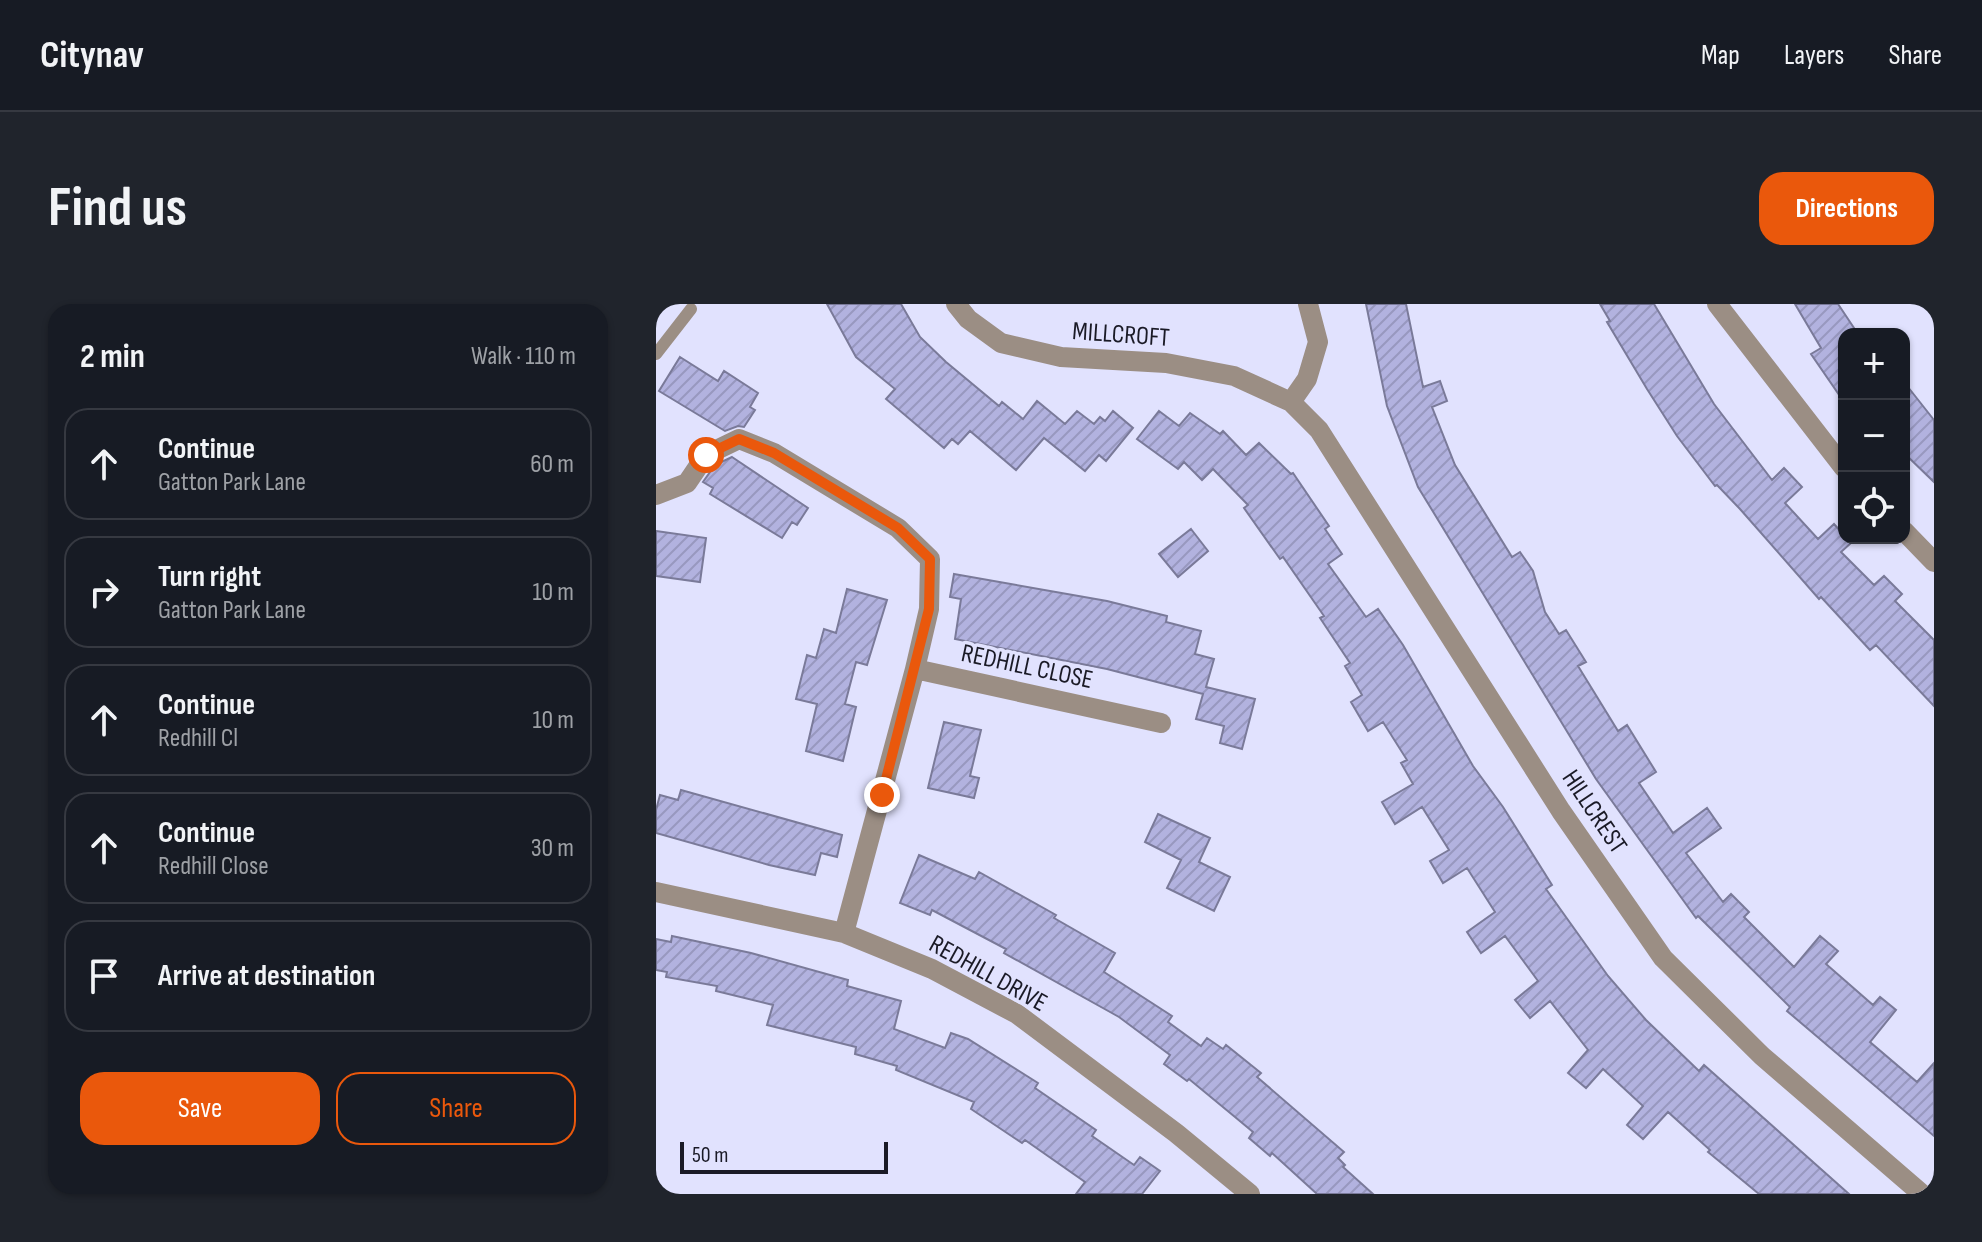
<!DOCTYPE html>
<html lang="en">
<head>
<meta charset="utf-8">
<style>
	:root { --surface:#171b24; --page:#20242c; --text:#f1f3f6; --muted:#9ea1a6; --line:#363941; --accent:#ea580c }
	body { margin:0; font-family:"Sofia Sans Condensed",sans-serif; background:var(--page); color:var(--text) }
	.controls { position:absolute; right:24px; top:24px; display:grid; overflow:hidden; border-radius:16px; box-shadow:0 2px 6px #0004 }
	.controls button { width:72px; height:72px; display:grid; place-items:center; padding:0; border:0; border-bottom:2px solid var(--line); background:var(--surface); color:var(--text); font:40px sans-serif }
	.scale { position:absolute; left:24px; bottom:20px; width:208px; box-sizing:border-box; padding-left:8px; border:4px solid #1a1a26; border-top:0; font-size:22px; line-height:28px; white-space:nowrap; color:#1a1a26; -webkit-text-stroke:6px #e1e2fe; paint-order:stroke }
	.stop { position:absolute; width:24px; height:24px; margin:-18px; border:6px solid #ea580c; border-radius:50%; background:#fff }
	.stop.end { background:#ea580c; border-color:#fff; box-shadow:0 2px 8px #0008 }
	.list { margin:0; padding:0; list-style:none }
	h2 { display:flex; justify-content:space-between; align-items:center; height:104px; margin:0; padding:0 32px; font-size:34px }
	h2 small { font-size:26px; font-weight:400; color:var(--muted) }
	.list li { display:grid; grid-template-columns:52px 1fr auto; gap:24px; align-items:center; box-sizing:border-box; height:112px; margin:0 16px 16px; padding:0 16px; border:2px solid var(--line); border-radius:24px }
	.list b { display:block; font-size:30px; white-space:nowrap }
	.list p { margin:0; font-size:26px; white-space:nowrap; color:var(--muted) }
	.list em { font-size:26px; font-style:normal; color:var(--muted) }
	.actions { display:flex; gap:16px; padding:24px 32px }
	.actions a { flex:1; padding:18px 0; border:2px solid var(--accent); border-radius:24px; text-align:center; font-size:28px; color:var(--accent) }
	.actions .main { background:var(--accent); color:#fff }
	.icon { flex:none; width:44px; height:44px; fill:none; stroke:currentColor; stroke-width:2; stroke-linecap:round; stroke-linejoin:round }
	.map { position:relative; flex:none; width:1278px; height:890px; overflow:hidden; border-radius:24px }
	header { display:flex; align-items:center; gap:48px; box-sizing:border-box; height:112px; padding:0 40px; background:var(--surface); border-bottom:2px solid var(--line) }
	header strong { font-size:38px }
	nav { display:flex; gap:44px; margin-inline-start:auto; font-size:28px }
	.intro { display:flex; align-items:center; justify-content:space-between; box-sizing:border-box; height:192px; padding:0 48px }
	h1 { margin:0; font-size:56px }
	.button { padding:20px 36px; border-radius:24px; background:var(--accent); color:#fff; font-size:28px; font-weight:700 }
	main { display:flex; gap:48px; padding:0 48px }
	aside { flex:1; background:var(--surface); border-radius:24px; box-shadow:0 2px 6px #0004 }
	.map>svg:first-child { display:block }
</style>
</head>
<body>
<header>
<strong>Citynav</strong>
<nav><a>Map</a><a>Layers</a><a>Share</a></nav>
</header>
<div class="intro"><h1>Find us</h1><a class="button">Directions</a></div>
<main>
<aside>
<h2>2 min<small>Walk · 110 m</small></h2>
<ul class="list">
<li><svg class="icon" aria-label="ahead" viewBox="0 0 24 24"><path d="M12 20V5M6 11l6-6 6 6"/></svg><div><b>Continue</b><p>Gatton Park Lane</p></div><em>60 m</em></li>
<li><svg class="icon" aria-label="right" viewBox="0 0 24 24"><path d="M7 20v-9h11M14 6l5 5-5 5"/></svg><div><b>Turn right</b><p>Gatton Park Lane</p></div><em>10 m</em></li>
<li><svg class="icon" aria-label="ahead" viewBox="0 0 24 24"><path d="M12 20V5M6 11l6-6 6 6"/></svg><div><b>Continue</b><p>Redhill Cl</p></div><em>10 m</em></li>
<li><svg class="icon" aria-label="ahead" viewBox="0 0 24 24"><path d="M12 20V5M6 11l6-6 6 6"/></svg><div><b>Continue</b><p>Redhill Close</p></div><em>30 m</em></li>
<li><svg class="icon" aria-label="arrive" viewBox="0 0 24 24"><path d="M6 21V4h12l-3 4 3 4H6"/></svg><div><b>Arrive at destination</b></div></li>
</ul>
<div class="actions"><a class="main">Save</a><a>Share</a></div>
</aside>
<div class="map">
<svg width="1278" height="890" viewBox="0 0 1278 890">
	<defs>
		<pattern id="building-hatch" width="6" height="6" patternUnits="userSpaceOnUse" patternTransform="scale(2)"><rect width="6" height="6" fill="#b2b2df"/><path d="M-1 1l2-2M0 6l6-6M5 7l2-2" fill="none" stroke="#9898bf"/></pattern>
	</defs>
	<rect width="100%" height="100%" fill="#e1e2fe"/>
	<!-- building -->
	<path fill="url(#building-hatch)" stroke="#7a7a99" stroke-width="2" d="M171,0H245L264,33L290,58L343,102L346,98L367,115L381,97L409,120L421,107L438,120L444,113L449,117L457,107L477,124L450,157L443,151L429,167L388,134L360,166L314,127L302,140L296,135L288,144L230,95L239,85L200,53Z
		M710,0H750L767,83L784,77L791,97L776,103L799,161L856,253L864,248L877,267L889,308L903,330L910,326L930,358L922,362L962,427L971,421L1000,468L983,479L1017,529L1051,504L1065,524L1030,549L1067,598L1075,590L1093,608L1088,613L1138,663L1164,632L1182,647L1170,660L1217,701L1224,693L1240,706L1214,738L1261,778L1278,759V832L1131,707L1134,703L1042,612L1040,614L940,475L762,183L731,102Z
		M944,0H998L1058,100L1116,176L1128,164L1146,183L1129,199L1162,235L1178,220L1195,239L1185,248L1218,281L1228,272L1246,290L1239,297L1278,336V402L1220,341L1214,346L1165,293L1163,295L1084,205L1061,181L1059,182L1021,132L991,85L951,18L954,17Z
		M1139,0H1182L1202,30H1188V98L1155,50L1165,44Z
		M24,53L62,77L68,67L102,89L94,103L99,106L88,123L82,122L69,127L3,87Z
		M1248,78L1278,116V178L1248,149Z
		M503,107L523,122L534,109L564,130L567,127L590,151L603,139L635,170L637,169L673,222L669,225L686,250L672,260L710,313L722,305L747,341L817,462L847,503L896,581L890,585L952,672L990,716L1043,767L1048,761L1193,890H1103L1052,848L1054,846L1012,808L987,835L971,821L987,802L947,765L930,784L912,769L932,746L894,697L874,714L859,696L882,677L849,632L825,649L811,628L839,608L811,564L787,579L774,557L793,546L766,503L739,520L726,498L757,480L745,459L751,456L727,418L712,427L695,398L706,391L689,362L694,359L664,314L668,312L627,253L624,255L588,204L592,201L557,165L546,176L528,158L522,165L481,135Z
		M76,153L152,204L141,221L136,218L126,234L54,190L57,184L47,178L59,161Z
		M535,225L552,247L522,273L503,250Z
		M0,227L50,234L44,278L0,272Z
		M298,270L451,297L511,312L510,318L545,327L539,350L558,355L550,383L599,395L586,445L564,439L568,422L540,415L547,390L451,365L299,335L305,295L294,293Z
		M191,285L231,296L211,361L200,358L189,400L200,403L187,457L150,447L161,400L140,395L151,351L160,354L168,325L180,329Z
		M288,418L325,426L314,472L323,474L318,494L272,484Z
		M25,486L186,531L181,553L165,549L159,571L113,561L0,529V506L4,491L22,496Z
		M502,510L554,534L543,558L574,573L558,607L511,584L525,556L489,538Z
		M263,551L319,575L323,568L400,611L398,614L459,649L448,668L516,712L512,718L545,742L551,734L567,745L570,741L605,769L601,773L688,848L682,854L689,861L687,863L717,890H661L616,849L614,852L593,834L597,828L579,813L533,775L531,777L508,760L514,751L463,713L348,649L350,645L276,606L274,611L244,599Z
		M16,632L95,649L192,676L191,682L245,697L238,725L289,744L295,729L312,735L382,779L379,784L440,826L436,832L478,861L484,853L504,867L486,890H420L429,878L369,836L366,839L315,805L318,798L240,766L241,762L199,750L200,743L111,721L117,701L60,687L61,682L10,673L11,668L0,666V635L15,638Z"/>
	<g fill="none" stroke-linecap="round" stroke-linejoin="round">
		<!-- service -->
		<path stroke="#9b8e84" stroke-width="12" d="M0,50L35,5"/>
		<!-- minor -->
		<path stroke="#9b8e84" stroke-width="20" d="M300,0L312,15L345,39L405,53L510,59L578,72L635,98L663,126L905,507L1007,654L1106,752L1266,890
			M1061,0L1188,164
			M635,98L651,75L662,38L652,0
			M0,191L31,179L50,151L83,135L118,149L242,224L274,255L273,305L259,365
			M1248,227L1278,258
			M0,588L188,629L276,665L361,710L520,829L594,890
			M188,629L259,365L505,419"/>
	</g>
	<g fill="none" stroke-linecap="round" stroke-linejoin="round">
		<!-- route -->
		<path stroke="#ea580c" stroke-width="10" d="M50,151L83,135L118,149L242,224L274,255L273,305L226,491"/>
	</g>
	<g text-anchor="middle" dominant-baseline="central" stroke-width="7" stroke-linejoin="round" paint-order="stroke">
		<!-- street labels -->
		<g font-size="26" fill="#1a1a26" stroke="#e1e2fe">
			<text transform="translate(465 31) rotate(4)">MILLCROFT</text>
			<text transform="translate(371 363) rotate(12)">REDHILL CLOSE</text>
			<text transform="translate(938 508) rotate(56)">HILLCREST</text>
			<text transform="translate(332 670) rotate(29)">REDHILL DRIVE</text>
		</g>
	</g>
</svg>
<div class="controls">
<button>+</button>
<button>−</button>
<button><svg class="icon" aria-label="locate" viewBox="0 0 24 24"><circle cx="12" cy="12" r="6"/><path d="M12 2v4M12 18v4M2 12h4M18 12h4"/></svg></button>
</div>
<div class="scale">50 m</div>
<div class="stop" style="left:50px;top:151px"></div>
<div class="stop end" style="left:226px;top:491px"></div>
</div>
</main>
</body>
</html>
